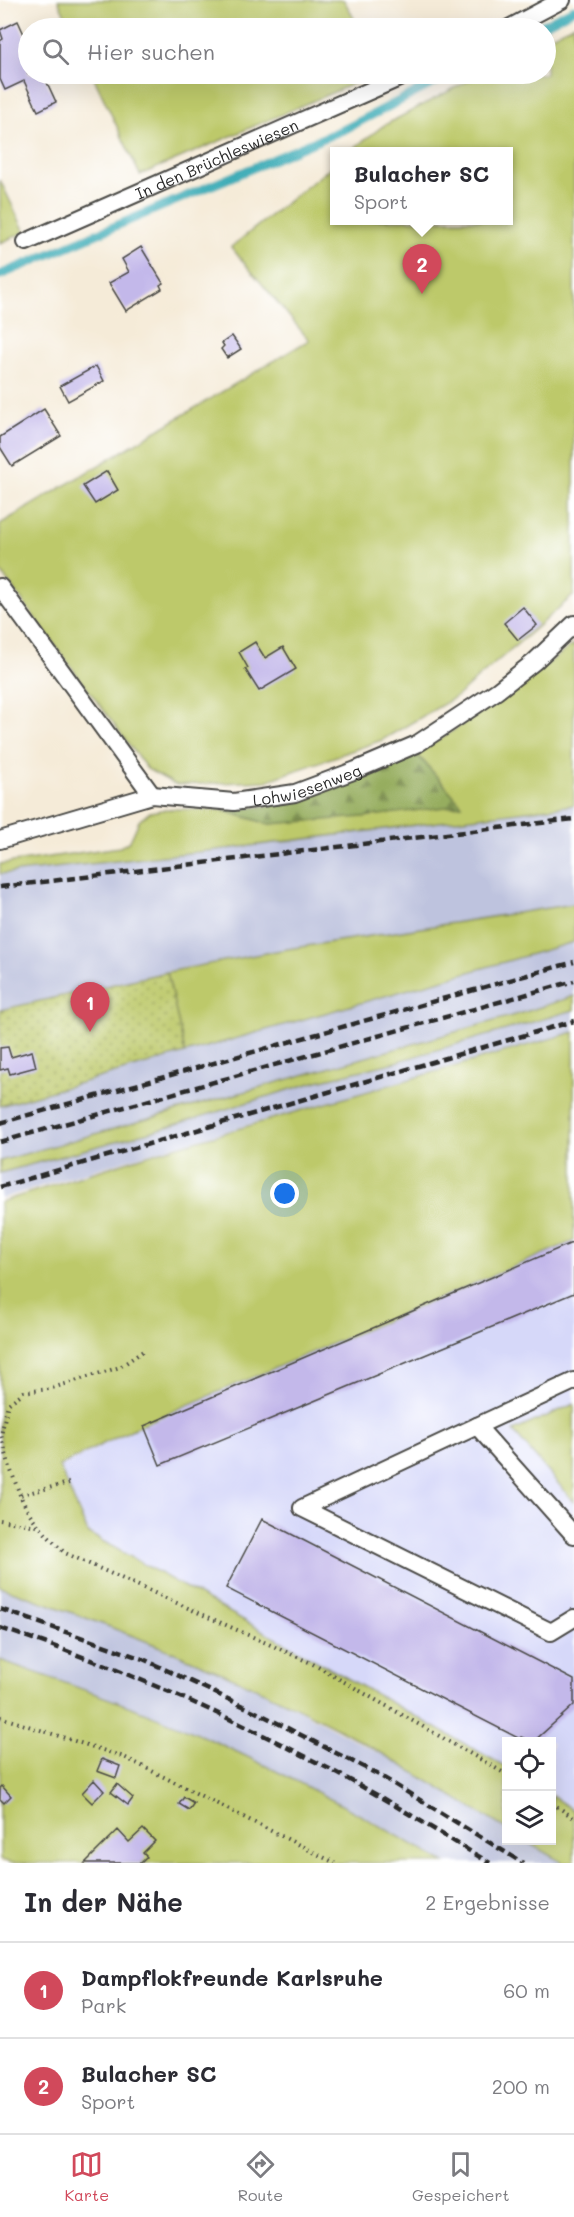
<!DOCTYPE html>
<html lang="de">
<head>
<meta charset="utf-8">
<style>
	:root { --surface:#fff; --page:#f2f2f3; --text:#2b2b33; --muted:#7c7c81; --line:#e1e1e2; --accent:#d1495b }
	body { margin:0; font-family:Mali,sans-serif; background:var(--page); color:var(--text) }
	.controls { position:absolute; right:18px; bottom:18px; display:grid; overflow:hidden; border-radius:0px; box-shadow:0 6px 24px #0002 }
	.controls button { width:54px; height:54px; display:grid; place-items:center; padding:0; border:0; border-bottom:2px solid var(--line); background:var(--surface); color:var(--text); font:30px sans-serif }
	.you { position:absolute; left:285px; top:1194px; width:21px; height:21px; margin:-15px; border:4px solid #fff; border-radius:50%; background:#1a73e8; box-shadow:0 0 0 9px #1a73e833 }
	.badge { display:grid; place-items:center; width:39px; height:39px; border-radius:50%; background:var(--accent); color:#fff; font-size:20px; font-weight:700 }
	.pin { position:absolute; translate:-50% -50px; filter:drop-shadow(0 2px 3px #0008) }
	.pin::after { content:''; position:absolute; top:32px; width:21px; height:18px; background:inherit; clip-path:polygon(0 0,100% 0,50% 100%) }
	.popup { position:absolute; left:330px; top:147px; width:183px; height:78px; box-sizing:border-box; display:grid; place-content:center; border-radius:0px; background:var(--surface); filter:drop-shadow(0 2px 4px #0005); font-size:20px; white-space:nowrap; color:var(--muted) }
	.popup b { font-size:22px; color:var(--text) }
	.popup::after { content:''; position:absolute; left:50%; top:100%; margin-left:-12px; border:12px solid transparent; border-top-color:var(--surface) }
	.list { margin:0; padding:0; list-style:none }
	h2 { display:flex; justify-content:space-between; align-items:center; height:78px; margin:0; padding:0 24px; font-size:26px }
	h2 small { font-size:20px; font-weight:400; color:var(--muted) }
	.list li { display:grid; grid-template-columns:39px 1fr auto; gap:18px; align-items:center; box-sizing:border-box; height:96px; padding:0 24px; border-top:2px solid var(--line) }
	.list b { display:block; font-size:22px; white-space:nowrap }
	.list p { margin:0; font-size:20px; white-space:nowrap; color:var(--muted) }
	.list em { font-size:20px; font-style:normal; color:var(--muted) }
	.icon { flex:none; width:33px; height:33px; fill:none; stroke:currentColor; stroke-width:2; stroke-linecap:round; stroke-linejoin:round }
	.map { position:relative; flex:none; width:574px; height:1863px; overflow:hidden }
	.search { position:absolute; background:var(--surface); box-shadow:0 6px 24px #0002; left:18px; right:18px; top:18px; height:66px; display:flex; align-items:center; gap:15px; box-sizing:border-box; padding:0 21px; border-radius:33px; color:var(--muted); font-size:22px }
	.sheet { height:270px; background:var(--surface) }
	nav { display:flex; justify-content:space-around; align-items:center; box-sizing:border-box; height:84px; border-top:2px solid var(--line); background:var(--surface); font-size:16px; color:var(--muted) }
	nav a { display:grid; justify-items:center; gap:3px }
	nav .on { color:var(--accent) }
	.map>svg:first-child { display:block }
</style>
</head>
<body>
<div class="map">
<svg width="574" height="1863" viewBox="0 0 574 1863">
	<defs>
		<pattern id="forest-firs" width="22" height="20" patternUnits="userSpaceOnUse" patternTransform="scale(1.5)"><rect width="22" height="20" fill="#96ad5f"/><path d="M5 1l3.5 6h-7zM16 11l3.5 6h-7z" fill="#7b8d4f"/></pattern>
		<pattern id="park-dots" width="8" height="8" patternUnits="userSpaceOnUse" patternTransform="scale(1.5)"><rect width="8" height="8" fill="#bdc96b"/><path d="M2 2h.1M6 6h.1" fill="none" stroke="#9aa358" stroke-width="1.8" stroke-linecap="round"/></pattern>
	</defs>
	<rect width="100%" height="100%" fill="#fff"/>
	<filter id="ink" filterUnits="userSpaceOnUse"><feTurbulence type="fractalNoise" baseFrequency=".0167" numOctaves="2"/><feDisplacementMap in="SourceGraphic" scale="12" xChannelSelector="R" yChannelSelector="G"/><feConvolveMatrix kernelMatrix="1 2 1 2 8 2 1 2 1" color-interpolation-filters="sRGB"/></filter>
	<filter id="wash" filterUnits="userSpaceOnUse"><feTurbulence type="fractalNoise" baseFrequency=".008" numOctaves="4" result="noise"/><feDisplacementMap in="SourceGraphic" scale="24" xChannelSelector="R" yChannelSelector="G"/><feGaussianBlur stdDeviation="1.35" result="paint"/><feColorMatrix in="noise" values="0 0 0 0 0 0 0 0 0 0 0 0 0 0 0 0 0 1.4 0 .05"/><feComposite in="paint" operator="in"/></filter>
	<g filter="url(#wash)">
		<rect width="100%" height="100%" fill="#f5ebd8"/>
		<!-- built -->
		<path fill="#d6d8f9" d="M574,1241V1810L552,1795V1742H506V1767L397,1706L89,1533L60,1467L143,1425Z"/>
		<!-- railway -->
		<path fill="#bec3de" d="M574,805V904L281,950L167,971L0,1010V874L234,848Z
			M574,942V996L522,1013L0,1161V1106Z
			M574,1010V1032L153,1152L0,1199V1173L164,1128L318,1081L392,1063Z
			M0,1587L129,1634L213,1668L273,1696L407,1768L506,1829V1840L525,1841L563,1863H445L373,1821L217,1742L148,1714L0,1660Z"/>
		<!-- green -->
		<path fill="#bdc96b" stroke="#747a4b" stroke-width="1.5" d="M58,0H344L359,28H71Z
			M574,24V595L456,697L382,740L266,781L176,785L147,769L0,571V524L309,340L231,247L335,164V220H509V152L350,151L383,126L481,74H546V39Z
			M92,74H376L140,175Z
			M0,180L25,232L0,243Z
			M574,644V805L234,848L0,874V864L120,847L130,841L139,821L150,812L168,809L221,810L269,824L461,805L416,753C473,721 522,682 574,644Z
			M574,904V942L185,1053L167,972L281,950Z
			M574,996V1010L392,1063L318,1081L164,1128L0,1173V1161L522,1013Z
			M574,1032V1241L143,1424L59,1466L88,1533L506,1767V1829C451,1796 396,1760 339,1729C230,1672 116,1627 0,1587V1202L154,1153Z
			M574,1404V1502L513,1431Z
			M0,1660C73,1686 148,1711 218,1743C296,1779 371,1820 445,1863H12L0,1860Z
			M552,1796L574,1811V1863H563L525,1841L552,1840Z"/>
		<!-- forest -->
		<path fill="url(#forest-firs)" stroke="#606c45" stroke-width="1.5" d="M416,753L462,805L363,817L269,824L221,810C240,809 258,808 277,804C325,795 371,771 416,753Z"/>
		<!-- park -->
		<path fill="url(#park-dots)" stroke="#747a4b" stroke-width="1.5" d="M167,972L185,1053L0,1106V1010Z"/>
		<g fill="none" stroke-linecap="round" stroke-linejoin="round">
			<!-- stream -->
			<path stroke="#3aabb6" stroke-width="9" d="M537,28L574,9
				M0,275L347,128L451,74"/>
		</g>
		<g id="blocks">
			<!-- building -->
			<path fill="#c3b8ea" d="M18,21L28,43V74H43L56,102L38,111L24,81L5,90L0,79V41L3,39L0,30Z
				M141,247L163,283L160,285L162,289L126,311L109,283L129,272L122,259Z
				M232,336L241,349L227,358L221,349L224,346L222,343Z
				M96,366L104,381L68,401L60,386Z
				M44,409L61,436L12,466L0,447V437Z
				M107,471L118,490L95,504L83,486Z
				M523,607L537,625L518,640L504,623Z
				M255,642L265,658L283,647L296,669L259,691L245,669L248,668L239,652Z
				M8,1047L11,1057L32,1051L36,1067L10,1074L8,1068L0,1070V1048Z
				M574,1242V1293L160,1465L144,1426Z
				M262,1519L574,1680V1705L533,1742L521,1737L520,1739L226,1588Z
				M102,1759L120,1766L116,1778L97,1771Z
				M94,1780L104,1791L92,1803L82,1793Z
				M117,1784L133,1798L128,1805L111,1792Z
				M2,1786L11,1796L4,1803L0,1799V1788Z
				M184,1797L194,1803L189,1810L179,1804Z
				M143,1829L155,1841L143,1853L147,1857L141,1863H85L118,1830L129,1842Z"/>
		</g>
	</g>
	<g filter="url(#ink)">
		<use href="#blocks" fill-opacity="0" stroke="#494845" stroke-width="1.5"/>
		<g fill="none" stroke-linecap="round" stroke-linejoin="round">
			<defs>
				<g id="lane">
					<path d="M509,28L562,0"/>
					<path id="s1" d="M26,242L408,74"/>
					<path d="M0,587L152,795"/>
					<path id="s2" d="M0,840L152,795L234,802L295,793L356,770L417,744L497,691L534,662L574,624"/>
					<path d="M574,1381L477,1426L574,1535"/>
					<path d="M477,1426L302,1508L551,1632L574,1618"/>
				</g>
			</defs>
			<!-- lane casing -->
			<use href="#lane" stroke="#494845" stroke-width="20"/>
			<!-- path -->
			<path stroke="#494845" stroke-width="4" stroke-dasharray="1.5 4.5" stroke-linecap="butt" d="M69,1483L20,1495C30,1519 46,1535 65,1553L311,1663L506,1774
				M20,1495L10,1468L1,1435L8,1404L24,1392L49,1389L120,1367L146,1349
				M0,1520L37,1526
				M0,1717L124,1757L335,1863
				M552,1803L574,1818"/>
			<!-- lane -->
			<use href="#lane" stroke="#fff" stroke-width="16"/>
			<!-- rail -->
			<path stroke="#2b2b2b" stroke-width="4.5" stroke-dasharray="9 4.5" stroke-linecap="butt" d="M0,887L574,819
				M0,1123L574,962
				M0,1142L574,981
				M0,1187L574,1021
				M0,1609L143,1659L262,1715L379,1775L523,1863
				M0,1628C127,1669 251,1725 368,1790C409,1813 449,1839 490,1863"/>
		</g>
	</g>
	<g text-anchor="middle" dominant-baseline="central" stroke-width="4.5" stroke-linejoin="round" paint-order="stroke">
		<!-- street labels -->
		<g font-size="16" fill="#2b2b2b" stroke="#fff">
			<text stroke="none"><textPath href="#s1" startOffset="208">In den Brüchleswiesen</textPath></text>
			<text stroke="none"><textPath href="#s2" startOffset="316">Lohwiesenweg</textPath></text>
		</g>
	</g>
</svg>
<div class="controls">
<button><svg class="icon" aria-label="locate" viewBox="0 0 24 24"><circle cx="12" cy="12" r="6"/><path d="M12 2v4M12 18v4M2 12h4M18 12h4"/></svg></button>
<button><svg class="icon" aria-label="layers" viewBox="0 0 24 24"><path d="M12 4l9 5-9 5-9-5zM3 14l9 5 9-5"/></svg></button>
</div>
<div class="you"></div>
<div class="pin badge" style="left:90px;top:1032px">1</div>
<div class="pin badge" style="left:422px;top:294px">2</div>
<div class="popup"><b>Bulacher SC</b>Sport</div>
<div class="search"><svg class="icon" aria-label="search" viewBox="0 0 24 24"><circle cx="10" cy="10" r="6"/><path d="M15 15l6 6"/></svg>Hier suchen</div>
</div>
<section class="sheet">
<h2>In der Nähe<small>2 Ergebnisse</small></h2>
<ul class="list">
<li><span class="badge">1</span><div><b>Dampflokfreunde Karlsruhe</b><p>Park</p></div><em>60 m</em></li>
<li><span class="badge">2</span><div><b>Bulacher SC</b><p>Sport</p></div><em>200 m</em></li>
</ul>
</section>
<nav>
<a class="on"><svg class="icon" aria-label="map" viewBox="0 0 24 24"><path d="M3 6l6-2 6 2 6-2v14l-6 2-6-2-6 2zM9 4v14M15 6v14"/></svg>Karte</a>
<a><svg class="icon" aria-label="directions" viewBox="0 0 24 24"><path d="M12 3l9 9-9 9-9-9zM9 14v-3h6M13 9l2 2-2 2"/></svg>Route</a>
<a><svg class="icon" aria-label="saved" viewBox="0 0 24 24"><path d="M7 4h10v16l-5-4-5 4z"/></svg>Gespeichert</a>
</nav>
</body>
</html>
